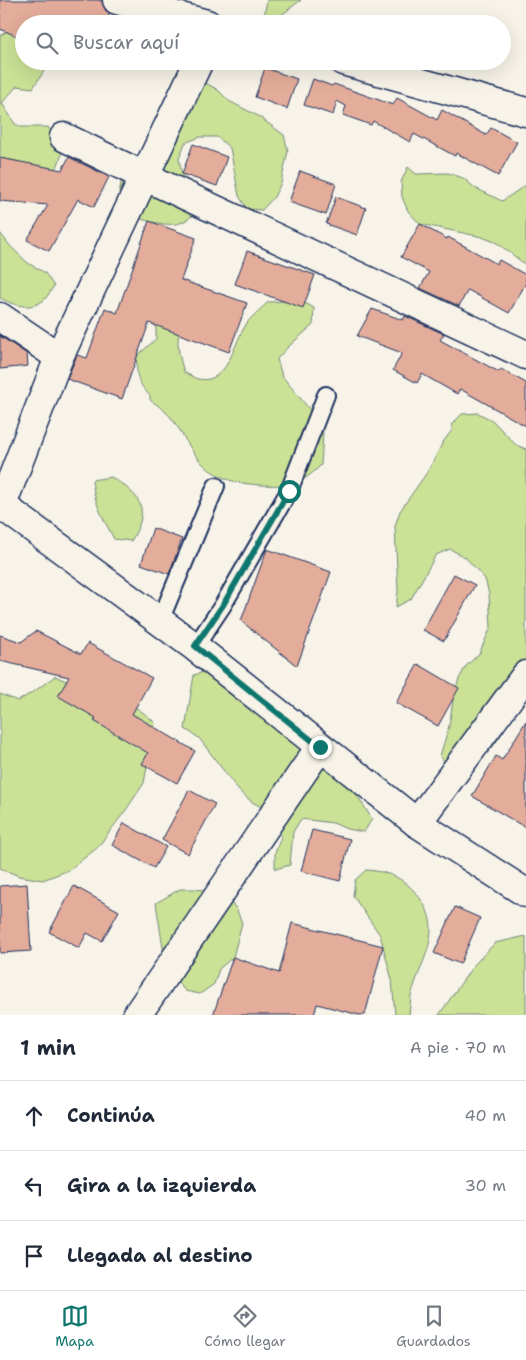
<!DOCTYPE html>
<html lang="es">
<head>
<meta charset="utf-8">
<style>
	:root { --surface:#fff; --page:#f6f6f7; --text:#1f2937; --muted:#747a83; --line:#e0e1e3; --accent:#0f766e }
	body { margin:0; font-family:"Shantell Sans",sans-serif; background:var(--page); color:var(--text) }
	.stop { position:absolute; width:15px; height:15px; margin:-11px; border:4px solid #0f766e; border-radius:50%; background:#fff }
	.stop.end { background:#0f766e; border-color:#fff; box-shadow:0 1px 5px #0008 }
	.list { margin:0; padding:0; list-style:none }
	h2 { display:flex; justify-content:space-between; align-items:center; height:65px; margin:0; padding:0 20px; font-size:21px }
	h2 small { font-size:16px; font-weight:400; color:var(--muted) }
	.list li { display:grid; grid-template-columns:32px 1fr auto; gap:15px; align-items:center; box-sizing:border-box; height:70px; padding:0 20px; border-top:1px solid var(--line) }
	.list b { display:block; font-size:19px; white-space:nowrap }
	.list em { font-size:16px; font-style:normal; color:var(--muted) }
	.icon { flex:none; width:28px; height:28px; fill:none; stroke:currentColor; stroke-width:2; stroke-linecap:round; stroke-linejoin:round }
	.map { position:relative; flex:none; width:526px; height:1015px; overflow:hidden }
	.search { position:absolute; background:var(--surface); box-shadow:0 5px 20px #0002; left:15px; right:15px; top:15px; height:55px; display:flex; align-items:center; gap:12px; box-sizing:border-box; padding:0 18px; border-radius:28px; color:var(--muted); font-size:19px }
	.sheet { height:275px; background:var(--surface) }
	nav { display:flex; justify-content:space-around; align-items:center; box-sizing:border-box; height:70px; border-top:1px solid var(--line); background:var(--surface); font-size:14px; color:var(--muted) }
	nav a { display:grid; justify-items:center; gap:2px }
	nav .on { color:var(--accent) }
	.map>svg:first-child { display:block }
</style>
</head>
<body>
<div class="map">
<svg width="526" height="1015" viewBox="0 0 526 1015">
	<rect width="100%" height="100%" fill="#f7f3e8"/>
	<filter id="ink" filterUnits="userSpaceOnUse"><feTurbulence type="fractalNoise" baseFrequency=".02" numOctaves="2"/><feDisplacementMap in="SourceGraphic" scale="10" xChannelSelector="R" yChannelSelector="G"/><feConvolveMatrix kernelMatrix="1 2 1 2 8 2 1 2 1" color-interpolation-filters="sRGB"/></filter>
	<g filter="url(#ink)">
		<!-- green -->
		<path fill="#cbe196" stroke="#73887a" d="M267,0H301L280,16L264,17Z
			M11,28L24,30V61H46L44,71L33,88L17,86L2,103L15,124L21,127H48L64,148L58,165L48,176L15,161L0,158V36Z
			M204,82L218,90L229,101L258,116L284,135L288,151L281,183L274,197L262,210L247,209L239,196L230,148L217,137H200L185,143L179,159L182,174L195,197L194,215C190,217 185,222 180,223C165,228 136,218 122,212L119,193L122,178L140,154L161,109Z
			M408,167L416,174L448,173L463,178L475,188L502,201L526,185V265L497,243L482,237L420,224L408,211L402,197L401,182Z
			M0,233L11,247L28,263L45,273L54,286C51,290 48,296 44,300C30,311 13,305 0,298Z
			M173,280L187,282L197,294C179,328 172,334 184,372C188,374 194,378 198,379C227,385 233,346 244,328C249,318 260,310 268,302L300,300L314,308L313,325L288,347L277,359L282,376L315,416L323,432L321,465C313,473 304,481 292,484C278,487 240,485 227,479C217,475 208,470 201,462C190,450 183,434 173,420C167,412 159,406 150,400V396C137,382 136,376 137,356L156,339V306Z
			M478,413L492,420L516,445L526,449V689L501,735L492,748L480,759L450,768L440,756L449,726L454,694L459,679L466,666L479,654L491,627L489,594L485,579L465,557L450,549L436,555L411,599L396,607L398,591L395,526L400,511L428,471L443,442L453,429L451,425L462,414Z
			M111,477C141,495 151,509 131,541L114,539C103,518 94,503 92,480Z
			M210,670L352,787L372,819L364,832L347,829L333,823L301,819L293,832L290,865L275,869V853L281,837L277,822L265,809L252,802L239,791L199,738L185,729L194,675Z
			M55,676C88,692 129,695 155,723L144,783L126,810L97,848L69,870L43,880L19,876L0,868V694L18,701L36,690Z
			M366,870C384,871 401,876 414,891C448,928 422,956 411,996C410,1002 410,1009 409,1015H395L392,980L380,935L353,896L355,880Z
			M180,889H196L211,891L225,898L236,908L242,923L233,957L219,969L214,984L200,994L185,991L166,967L156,903Z
			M526,936V1015H439L473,966L495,943Z"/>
		<!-- building -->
		<path fill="#e4ac9a" stroke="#1b2f5e" d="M0,0H98L102,1L106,11L110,13L105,24H24V39L0,29Z
			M265,68L297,79L287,109L255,97Z
			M313,79L332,86L334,84L393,105L397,98L437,120L442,110L486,135L491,128L517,142L498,176L456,153L455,156L414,134L410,142L373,121L371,125L343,115L346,106L337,101L333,115L304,105Z
			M193,144L227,157L217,186L182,174Z
			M69,157L109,177L94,207L78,199L49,251L27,240L48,205L0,201V158L62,170Z
			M300,171L336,184L326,215L289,202Z
			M336,197L366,208L357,235L326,224Z
			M149,221L196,238L181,280L247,303L229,352L149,323L122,399L67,379L77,355L87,358L105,308L117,313Z
			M420,224L447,239L448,237L497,264L499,260L526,275V283L509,313L468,290L459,306L420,288L429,272L401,257Z
			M247,251L315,275L303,308L235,284Z
			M372,309L403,320L405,316L444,334L440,340L499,372L501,369L526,383V426L460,389L457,394L422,374L417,383L393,370L402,353L357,336Z
			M0,336L27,354L28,366L0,369Z
			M153,528L182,539L169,574L141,564Z
			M267,549L331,572L297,666L241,621Z
			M454,574L475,585L444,641L423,630Z
			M36,631L81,654L88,643L152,678L132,714L195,751L177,783L142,764L148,753L94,721L96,718L58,696L69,677L0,661V635L21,642Z
			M418,664L459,688L438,726L396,703Z
			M526,721V828L472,796L496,756L502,760Z
			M189,790L215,804L188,854L162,840Z
			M124,823L166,847L154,868L112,845Z
			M312,830L350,839L340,881L301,871Z
			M27,884L31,951L0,953V886Z
			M74,886L119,911L102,941L87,933L79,948L49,932Z
			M455,907L480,918L460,964L434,953Z
			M292,923L383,946L365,1015H359L317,1004L314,1015H213L233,957L279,973Z"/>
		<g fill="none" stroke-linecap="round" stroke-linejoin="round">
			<defs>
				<path id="lane" d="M160,621L216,486
					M195,647L223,605L289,491L326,395"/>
				<path id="street" d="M117,0L207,24
					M343,61L526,112
					M64,137L146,177L526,355
					M0,317L59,357
					M2,505L59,357L199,61
					M417,823L526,675
					M137,1015L320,747"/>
				<path id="secondary" d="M0,504L195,647L417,823L526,893"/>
			</defs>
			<!-- lane casing -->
			<use href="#lane" stroke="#1b2f5e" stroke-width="20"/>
			<!-- street casing -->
			<use href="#street" stroke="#1b2f5e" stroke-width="31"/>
			<!-- secondary casing -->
			<use href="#secondary" stroke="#1b2f5e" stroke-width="31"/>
			<!-- lane -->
			<use href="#lane" stroke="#f7f3e8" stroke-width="16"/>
			<!-- street -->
			<use href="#street" stroke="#f7f3e8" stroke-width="28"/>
			<!-- secondary -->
			<use href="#secondary" stroke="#f7f3e8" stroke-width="28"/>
		</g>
	</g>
	<g fill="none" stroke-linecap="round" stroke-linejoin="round" filter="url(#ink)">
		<!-- route -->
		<path stroke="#0f766e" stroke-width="6" d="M289,491L223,605L195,646L320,747"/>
	</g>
</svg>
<div class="stop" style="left:289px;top:491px"></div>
<div class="stop end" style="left:320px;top:747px"></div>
<div class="search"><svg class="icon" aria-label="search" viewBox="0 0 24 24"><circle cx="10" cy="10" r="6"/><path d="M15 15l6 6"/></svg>Buscar aquí</div>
</div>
<section class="sheet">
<h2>1 min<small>A pie · 70 m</small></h2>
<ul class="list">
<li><svg class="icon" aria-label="ahead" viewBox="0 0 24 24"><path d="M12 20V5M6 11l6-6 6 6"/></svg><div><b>Continúa</b></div><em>40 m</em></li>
<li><svg class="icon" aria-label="left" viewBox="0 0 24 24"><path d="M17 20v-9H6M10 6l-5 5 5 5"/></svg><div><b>Gira a la izquierda</b></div><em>30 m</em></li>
<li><svg class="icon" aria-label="arrive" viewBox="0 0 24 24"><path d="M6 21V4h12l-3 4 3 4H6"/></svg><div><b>Llegada al destino</b></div></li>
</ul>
</section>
<nav>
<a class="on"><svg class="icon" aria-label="map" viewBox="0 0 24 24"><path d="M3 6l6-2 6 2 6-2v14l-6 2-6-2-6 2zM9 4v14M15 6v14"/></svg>Mapa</a>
<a><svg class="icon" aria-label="directions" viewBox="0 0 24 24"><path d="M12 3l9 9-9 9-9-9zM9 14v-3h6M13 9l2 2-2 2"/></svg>Cómo llegar</a>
<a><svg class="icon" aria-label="saved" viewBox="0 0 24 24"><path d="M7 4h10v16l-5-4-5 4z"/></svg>Guardados</a>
</nav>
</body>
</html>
